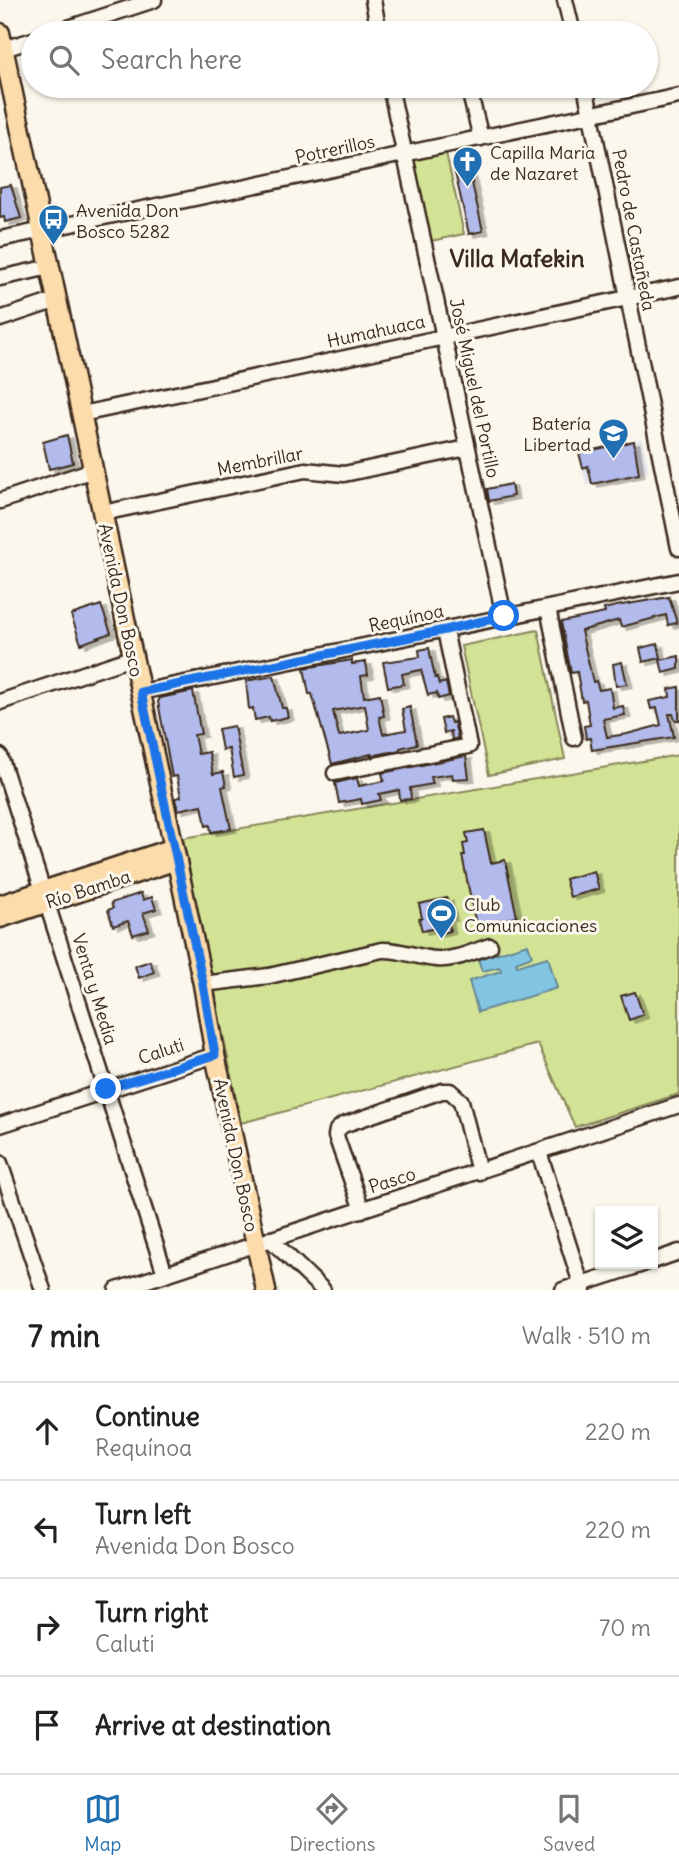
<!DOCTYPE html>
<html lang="en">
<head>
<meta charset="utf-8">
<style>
	:root { --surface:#fff; --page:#f6f6f6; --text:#222; --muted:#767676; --line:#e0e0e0; --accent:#1f6fb2 }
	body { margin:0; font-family:Delius,sans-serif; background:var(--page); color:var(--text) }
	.controls { position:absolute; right:21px; bottom:21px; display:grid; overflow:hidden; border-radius:0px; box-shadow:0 2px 5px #0004 }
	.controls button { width:63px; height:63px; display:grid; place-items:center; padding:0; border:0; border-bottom:2px solid var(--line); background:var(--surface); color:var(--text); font:35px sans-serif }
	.stop { position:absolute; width:21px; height:21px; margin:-16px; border:5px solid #1a73e8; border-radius:50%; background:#fff }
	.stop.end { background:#1a73e8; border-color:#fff; box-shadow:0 2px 7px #0008 }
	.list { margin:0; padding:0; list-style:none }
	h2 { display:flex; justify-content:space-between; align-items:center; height:91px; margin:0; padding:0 28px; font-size:30px }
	h2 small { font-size:23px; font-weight:400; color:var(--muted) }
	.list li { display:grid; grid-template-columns:46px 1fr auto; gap:21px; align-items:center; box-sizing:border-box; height:98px; padding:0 28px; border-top:2px solid var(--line) }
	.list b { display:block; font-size:26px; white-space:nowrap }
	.list p { margin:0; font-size:23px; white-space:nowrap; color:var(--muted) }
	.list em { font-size:23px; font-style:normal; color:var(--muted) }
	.icon { flex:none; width:38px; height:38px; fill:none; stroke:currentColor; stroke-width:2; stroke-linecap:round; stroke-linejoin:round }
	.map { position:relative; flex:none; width:679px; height:1290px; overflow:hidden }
	.search { position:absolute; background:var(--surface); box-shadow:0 2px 5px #0004; left:21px; right:21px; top:21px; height:77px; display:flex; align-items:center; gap:18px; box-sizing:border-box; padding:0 24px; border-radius:38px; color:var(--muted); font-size:26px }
	.sheet { height:483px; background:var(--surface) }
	nav { display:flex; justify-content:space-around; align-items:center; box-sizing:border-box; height:98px; border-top:2px solid var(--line); background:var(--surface); font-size:19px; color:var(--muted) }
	nav a { display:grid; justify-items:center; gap:4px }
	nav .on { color:var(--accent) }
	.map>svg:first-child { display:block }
</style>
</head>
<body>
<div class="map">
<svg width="679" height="1290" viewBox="0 0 679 1290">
	<defs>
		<filter id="shadow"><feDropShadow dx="5.5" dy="3" stdDeviation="0" flood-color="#0004"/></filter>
	</defs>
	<rect width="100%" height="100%" fill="#fbf7ec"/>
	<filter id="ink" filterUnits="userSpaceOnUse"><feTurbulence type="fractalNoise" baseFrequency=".0143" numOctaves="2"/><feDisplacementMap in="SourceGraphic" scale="14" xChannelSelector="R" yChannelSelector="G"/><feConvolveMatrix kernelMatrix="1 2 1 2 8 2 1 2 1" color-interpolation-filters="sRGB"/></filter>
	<g filter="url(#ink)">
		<!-- built -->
		<path fill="#e5e5ec" d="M642,439L649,472L586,485L579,453Z"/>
		<!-- green -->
		<path fill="#d3e396" stroke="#87865a" stroke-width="2" d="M446,153L464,234L431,241L413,160Z
			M538,630L565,759L489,775L461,646Z
			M679,755V1094L575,1127L538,1044L241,1123L183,838Z"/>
		<!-- water -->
		<path fill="#82c5e3" stroke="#668794" stroke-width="2" d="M528,944L532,956L516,962L517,966L548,957L557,988L478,1012L469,981L501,971L500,967L482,971L478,959Z"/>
		<!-- building -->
		<path fill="#b2bbec" stroke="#3b2a1e" stroke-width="2" fill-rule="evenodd" filter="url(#shadow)" d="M467,161L483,231L469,234L453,164Z
			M11,185L21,218L5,222L4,217L0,218V187Z
			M67,435L73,463L49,469L43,442Z
			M634,441L639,474L592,484L588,466L583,468L579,453Z
			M511,484L513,496L489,501L487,489Z
			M669,597L677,623L668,625L666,615L621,627L619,620L581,631L593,682L596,681L599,690L610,688L613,708L623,706L625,715L603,719L607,737L627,734L661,725L657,708L651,709L649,701L670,697L669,689L679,687V720H675L673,714H669L674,737L592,750L590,738L586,739L584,726L590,725L586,700L582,701L577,672L571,673L561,622L605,613L604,609L616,606Z
			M101,605L111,633L81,644L71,615Z
			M658,644L661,658L643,662L640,648Z
			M429,648L435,678L437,677L439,684L446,682L449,696L438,699L437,693L428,695L421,670L402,674L404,684L388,687L383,662L420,657L419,650Z
			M679,656V669L663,673L660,660Z
			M352,660V664L366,662L368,675L361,676L364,697L380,694L384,716L379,717L383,734L406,730L402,709L410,707L417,744L400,748V750L371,756V754L332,764L312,694H309L304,668ZM365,705L369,730L339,736L333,711Z
			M622,662L627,684L616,686L613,664Z
			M274,676L282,708H286L288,717L270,721L269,717L255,720L253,708L249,709L246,681Z
			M193,691L201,734L194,735L198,754L209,752L213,774L223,772L226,786L222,787L231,829L211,832L210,825L206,826L202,805L178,810L175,798L181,797L177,776L172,777L158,702L160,698Z
			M449,717L451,723L454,722L458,738L452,740L451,731L444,733L441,719Z
			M234,726L243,775L234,777L229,749L222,750L218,729Z
			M466,756L469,778L453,779L452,774L431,777L433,784L410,788L411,799L400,800L399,790L379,794L381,800L362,804L361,799L339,803L335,783L357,778L359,786L384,781L382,773Z
			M484,830L491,863L505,860L517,917L476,925L462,855H465L463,844L468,843L466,833Z
			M594,871L599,889L570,897L565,879Z
			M141,893L143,900L152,897L156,909L143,913L149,930L133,935L128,921L113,926L108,910L113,908L111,903Z
			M447,898L452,918L448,919L450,931L437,934L436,928L422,931L419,919L422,918L419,904Z
			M150,961L154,972L139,978L135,966Z
			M635,992L643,1015L629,1020L621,996Z"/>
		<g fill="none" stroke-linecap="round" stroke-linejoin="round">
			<defs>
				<path id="minor" d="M373,0L379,33
					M565,0L573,33
					M53,33L154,0
					M0,50L33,40
					M390,86L504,616
					M468,86L481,138
					M585,86L679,548
					M0,239L679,96
					M0,278L50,267
					M0,319L57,300
					M82,414L679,287
					M0,501L93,470
					M103,513L305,470L344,474L467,448
					M548,608L574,738
					M141,692L679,581
					M0,702L134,657
					M0,756L165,1274
					M335,773L469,746L445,630
					M203,984L269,976L382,950C402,949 417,958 437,959C454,961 474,951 490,946
					M0,1125L215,1055
					M539,1152L583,1290
					M0,1163L43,1290
					M362,1210L336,1136L337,1130L343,1125L442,1091H450L461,1101L479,1172
					M270,1239L323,1290
					M653,1261L679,1252
					M117,1290L679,1105
					M563,1290L643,1264"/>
				<path id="major" d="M0,33L203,984L215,1055L266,1290
					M0,905L174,848
					M0,918L177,860"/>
			</defs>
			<!-- minor casing -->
			<use href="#minor" stroke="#3b2a1e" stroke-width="19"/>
			<!-- major casing -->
			<use href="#major" stroke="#3b2a1e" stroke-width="23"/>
			<!-- minor -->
			<use href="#minor" stroke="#fbf7ec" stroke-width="14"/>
			<!-- major -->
			<use href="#major" stroke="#fddcac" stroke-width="18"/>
		</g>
	</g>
	<g fill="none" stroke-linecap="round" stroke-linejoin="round" filter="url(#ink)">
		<!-- route -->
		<path stroke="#1a73e8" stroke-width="9" d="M106,1089L215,1055L203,984L141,692L445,630L504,616"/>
	</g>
	<!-- icons -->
	<defs>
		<symbol id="church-pin" viewBox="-11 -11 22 30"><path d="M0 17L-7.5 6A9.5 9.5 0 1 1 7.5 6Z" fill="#1f6fb2" stroke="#fbf7ec"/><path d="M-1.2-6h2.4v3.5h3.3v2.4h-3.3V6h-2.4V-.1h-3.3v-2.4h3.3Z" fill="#fff"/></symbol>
		<symbol id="bus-pin" viewBox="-11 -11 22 30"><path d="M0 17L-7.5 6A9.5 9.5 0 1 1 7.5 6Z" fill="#1f6fb2" stroke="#fbf7ec"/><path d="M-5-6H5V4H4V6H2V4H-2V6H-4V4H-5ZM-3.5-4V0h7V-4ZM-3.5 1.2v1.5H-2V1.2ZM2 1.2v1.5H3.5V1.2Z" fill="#fff"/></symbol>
		<symbol id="school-pin" viewBox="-11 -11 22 30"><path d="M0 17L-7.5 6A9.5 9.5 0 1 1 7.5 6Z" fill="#1f6fb2" stroke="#fbf7ec"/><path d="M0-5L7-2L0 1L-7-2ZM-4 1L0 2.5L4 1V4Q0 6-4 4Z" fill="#fff"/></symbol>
		<symbol id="stadium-pin" viewBox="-11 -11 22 30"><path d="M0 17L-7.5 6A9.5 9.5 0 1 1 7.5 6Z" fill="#1f6fb2" stroke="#fbf7ec"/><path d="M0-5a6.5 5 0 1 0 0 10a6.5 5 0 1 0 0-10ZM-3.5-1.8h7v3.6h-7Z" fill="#fff"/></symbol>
	</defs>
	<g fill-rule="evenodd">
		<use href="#church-pin" x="450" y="144" width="35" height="47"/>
		<use href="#bus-pin" x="36" y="202" width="35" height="47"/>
		<use href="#school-pin" x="596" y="416" width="35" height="47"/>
		<use href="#stadium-pin" x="424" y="896" width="35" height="47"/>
	</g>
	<g text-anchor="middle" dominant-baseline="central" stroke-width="6" stroke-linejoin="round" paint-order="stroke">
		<!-- street labels -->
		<g font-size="18" fill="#3b2a1e" stroke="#fbf7ec">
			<text transform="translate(335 149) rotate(-12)">Potrerillos</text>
			<text transform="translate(634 230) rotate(79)">Pedro de Castañeda</text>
			<text transform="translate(376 331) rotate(-12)">Humahuaca</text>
			<text transform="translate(475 388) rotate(78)">José Miguel del Portillo</text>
			<text transform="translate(260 461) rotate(-11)">Membrillar</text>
			<text transform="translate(121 600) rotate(78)">Avenida Don Bosco</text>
			<text transform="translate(406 618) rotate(-12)">Requínoa</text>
			<text transform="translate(88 889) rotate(-18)">Río Bamba</text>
			<text transform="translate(95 989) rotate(73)">Venta y Media</text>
			<text transform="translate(161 1051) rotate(-18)">Caluti</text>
			<text transform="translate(236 1155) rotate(78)">Avenida Don Bosco</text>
			<text transform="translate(392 1180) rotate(-18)">Pasco</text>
		</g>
		<!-- poi labels -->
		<g font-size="18" fill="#3b2a1e" stroke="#fbf7ec" text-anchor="start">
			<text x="490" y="152">Capilla Maria<tspan x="490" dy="21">de Nazaret</tspan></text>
			<text x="76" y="210">Avenida Don<tspan x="76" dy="21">Bosco 5282</tspan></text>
			<text x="591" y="423" text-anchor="end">Batería<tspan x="591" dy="21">Libertad</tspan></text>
			<text x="464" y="904">Club<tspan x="464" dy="21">Comunicaciones</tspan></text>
		</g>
		<!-- district labels -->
		<g font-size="24" font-weight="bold" fill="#3b2a1e" stroke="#fbf7ec">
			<text x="517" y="258">Villa Mafekin</text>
		</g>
	</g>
</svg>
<div class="controls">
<button><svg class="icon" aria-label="layers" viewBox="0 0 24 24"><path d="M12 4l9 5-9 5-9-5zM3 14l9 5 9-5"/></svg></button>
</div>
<div class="stop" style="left:504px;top:616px"></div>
<div class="stop end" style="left:106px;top:1089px"></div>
<div class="search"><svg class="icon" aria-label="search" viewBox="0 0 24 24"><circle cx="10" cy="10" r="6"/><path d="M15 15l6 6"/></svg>Search here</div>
</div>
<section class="sheet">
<h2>7 min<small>Walk · 510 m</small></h2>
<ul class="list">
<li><svg class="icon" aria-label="ahead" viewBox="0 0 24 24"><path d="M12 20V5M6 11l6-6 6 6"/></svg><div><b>Continue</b><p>Requínoa</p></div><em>220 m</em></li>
<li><svg class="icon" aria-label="left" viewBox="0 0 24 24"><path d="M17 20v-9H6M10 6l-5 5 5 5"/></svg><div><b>Turn left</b><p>Avenida Don Bosco</p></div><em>220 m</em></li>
<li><svg class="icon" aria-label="right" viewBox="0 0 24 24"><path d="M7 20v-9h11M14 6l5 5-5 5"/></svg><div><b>Turn right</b><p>Caluti</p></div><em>70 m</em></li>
<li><svg class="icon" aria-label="arrive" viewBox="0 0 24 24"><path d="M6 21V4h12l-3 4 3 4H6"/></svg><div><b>Arrive at destination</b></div></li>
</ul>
</section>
<nav>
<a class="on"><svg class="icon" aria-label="map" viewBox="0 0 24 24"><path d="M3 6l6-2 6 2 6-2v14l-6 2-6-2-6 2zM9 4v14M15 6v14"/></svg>Map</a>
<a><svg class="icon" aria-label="directions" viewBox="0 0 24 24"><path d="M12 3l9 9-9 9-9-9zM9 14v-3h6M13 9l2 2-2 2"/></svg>Directions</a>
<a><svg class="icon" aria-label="saved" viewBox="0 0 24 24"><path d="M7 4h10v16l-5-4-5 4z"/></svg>Saved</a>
</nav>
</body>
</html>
